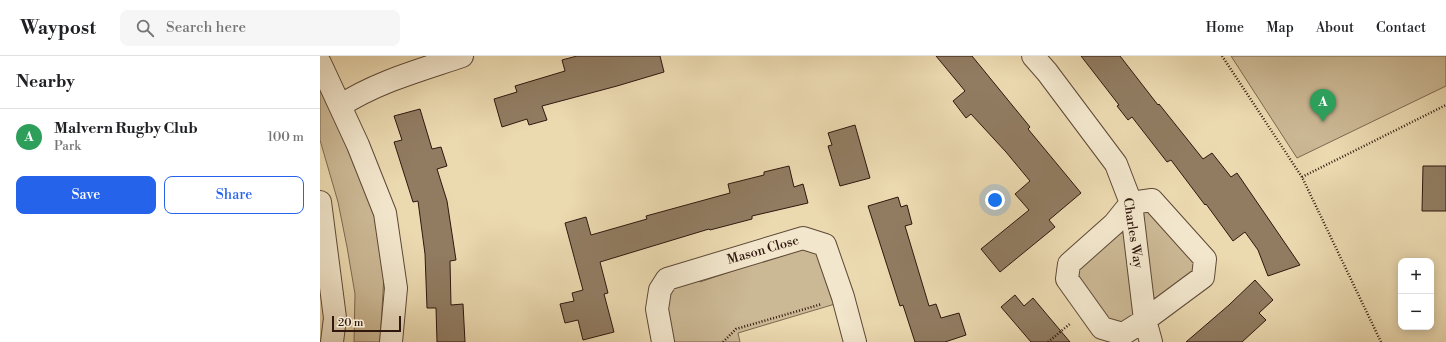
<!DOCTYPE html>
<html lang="en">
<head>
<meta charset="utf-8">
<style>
	:root { --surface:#fff; --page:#f6f6f6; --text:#202124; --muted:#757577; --line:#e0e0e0; --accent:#2563eb }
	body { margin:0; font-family:"Libre Bodoni",serif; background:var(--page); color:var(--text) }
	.controls { position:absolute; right:12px; bottom:12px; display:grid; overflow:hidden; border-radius:8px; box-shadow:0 2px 10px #0003 }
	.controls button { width:36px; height:36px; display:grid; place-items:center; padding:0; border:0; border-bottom:1px solid var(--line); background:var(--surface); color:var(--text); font:20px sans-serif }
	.scale { position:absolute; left:12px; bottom:10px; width:69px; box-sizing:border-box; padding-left:4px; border:2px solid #2f170e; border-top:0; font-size:11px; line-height:14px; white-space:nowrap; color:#2f170e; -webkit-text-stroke:3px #f2e6cc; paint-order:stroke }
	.you { position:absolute; left:675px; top:144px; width:14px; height:14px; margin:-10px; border:3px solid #fff; border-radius:50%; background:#1a73e8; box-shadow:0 0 0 6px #1a73e833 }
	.badge { display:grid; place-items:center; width:26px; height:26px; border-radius:50%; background:var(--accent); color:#fff; font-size:13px; font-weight:700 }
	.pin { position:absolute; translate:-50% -33px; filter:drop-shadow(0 1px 2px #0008) }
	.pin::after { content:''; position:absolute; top:21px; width:14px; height:12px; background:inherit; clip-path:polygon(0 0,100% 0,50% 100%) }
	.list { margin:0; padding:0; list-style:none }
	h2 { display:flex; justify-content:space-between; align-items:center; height:52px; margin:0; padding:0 16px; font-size:17px }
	h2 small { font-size:13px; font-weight:400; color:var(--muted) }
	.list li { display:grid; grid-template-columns:26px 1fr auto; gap:12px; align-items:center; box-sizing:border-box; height:56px; padding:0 16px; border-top:1px solid var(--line) }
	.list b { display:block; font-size:15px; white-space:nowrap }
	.list p { margin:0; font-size:13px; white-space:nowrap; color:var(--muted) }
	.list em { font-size:13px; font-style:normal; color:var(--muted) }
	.actions { display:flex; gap:8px; padding:12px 16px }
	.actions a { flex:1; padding:9px 0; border:1px solid var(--accent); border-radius:8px; text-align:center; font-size:14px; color:var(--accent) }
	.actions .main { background:var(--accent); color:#fff }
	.icon { flex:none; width:22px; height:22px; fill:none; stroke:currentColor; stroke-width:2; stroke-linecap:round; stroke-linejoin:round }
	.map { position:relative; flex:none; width:1126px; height:286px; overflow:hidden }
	header { display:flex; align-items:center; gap:24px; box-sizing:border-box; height:56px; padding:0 20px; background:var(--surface); border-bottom:1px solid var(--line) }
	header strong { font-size:19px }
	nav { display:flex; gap:22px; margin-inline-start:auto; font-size:14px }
	.search { width:280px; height:36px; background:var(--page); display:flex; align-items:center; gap:10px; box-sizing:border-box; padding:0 14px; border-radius:8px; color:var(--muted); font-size:15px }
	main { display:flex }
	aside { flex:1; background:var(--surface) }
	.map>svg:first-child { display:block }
</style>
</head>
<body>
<header>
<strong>Waypost</strong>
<div class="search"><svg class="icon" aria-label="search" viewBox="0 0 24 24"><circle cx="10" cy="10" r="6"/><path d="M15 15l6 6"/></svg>Search here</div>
<nav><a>Home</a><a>Map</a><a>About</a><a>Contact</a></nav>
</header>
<main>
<aside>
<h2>Nearby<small></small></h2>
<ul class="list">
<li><span class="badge" style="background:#2e9e5b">A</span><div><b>Malvern Rugby Club</b><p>Park</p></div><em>100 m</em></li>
</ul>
<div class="actions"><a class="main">Save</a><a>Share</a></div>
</aside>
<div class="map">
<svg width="1126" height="286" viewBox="0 0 1126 286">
	<rect width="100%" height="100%" fill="#ebd9b0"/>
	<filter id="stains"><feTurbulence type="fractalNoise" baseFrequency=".005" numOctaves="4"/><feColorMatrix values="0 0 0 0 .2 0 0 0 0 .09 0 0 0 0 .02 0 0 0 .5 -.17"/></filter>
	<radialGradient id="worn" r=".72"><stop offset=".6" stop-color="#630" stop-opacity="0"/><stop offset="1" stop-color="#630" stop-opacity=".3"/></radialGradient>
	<!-- green -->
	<path fill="#cbb894" stroke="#7d6851" d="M911,0H1126V30L977,102Z
		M0,25L52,146L64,220L60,286H34L35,238L27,191L18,146L0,84Z
		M822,152H828L877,209V215L839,244L832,241Z
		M800,177H803L806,180L815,254L813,261L798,269L790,265L757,226L756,214Z
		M490,193L499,200L515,248L418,277L420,286H350L346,234L376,221L380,226L457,200L458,194Z"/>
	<!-- building -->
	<path fill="#917c62" stroke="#2f170e" d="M257,0H340L344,16L297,30L222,50L227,64L209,69L207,63L182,71L174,43L197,36L195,30L245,15L242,4Z
		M616,0H652L710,71L708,73L761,137L729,164L735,171L680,216L661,193L709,154L695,138L710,125L686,96L651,58L646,62L633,45L645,35Z
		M761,0H800L838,49L839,48L883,103L892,97L911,121L917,117L980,209L948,220L938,194L925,176L913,185L886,148L885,149L851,104L847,106L812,61L808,64L797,50L799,49Z
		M100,53L112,93L121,91L127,110L117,113L127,145L136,204L130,205L131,249L143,248L145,286H117L116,252H107L105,198L98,145L93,146L74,86L82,84L74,60Z
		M535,69L550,122L520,130L508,90L512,89L508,77Z
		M469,110L474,131L483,128L488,147L432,160V163L390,174L389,173L280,206L288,237L284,238L294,276L263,284L258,264L245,267L240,248L254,245L252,237L263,234L245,167L266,161L271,179L327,163L326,160L410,137L408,128L444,119V116Z
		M1103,110H1126V155H1102Z
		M578,141L581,151L587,149L592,168L585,170L609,250L616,248L621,262L639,257L646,279L625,286H595L583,249L580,250L548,150Z
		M935,224L953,244L939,257L946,264L922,286H866L909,249Z
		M695,239L704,250L713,242L750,286H711L681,251Z"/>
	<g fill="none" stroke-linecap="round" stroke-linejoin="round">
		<defs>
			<path id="minor" d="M713,0L727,16L796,108L811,147L825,264L831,286
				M0,7L38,89L65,157L76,232L71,286
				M20,50C56,26 101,14 142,0
				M832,144L885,203L883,221L825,264L803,278L782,272L747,223L749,208L794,168L811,147Z
				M0,146L15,262L12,286
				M343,286L337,253L340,234L347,223L483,182L505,189L523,241L535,286"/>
		</defs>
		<!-- minor casing -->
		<use href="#minor" stroke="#5e4836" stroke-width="24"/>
		<!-- path -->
		<path stroke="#2f170e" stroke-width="2.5" stroke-dasharray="1 2" stroke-linecap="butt" d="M902,0L982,121L1061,286
			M982,121L1126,49
			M403,286L416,273L502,248
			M728,286L751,267"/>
		<!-- minor -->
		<use href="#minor" stroke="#f2e6cc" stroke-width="22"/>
	</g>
	<g text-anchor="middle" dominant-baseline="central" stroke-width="4" stroke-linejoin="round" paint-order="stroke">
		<!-- street labels -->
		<g font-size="13" fill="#2f170e" stroke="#f2e6cc">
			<text transform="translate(813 177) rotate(81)">Charles Way</text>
			<text transform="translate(443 194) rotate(-16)">Mason Close</text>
		</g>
	</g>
	<rect width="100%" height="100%" filter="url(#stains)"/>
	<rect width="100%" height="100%" fill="url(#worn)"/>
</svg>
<div class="controls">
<button>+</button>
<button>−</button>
</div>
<div class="scale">20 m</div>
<div class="you"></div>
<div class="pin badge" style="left:1003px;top:66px;background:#2e9e5b">A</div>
</div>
</main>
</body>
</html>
